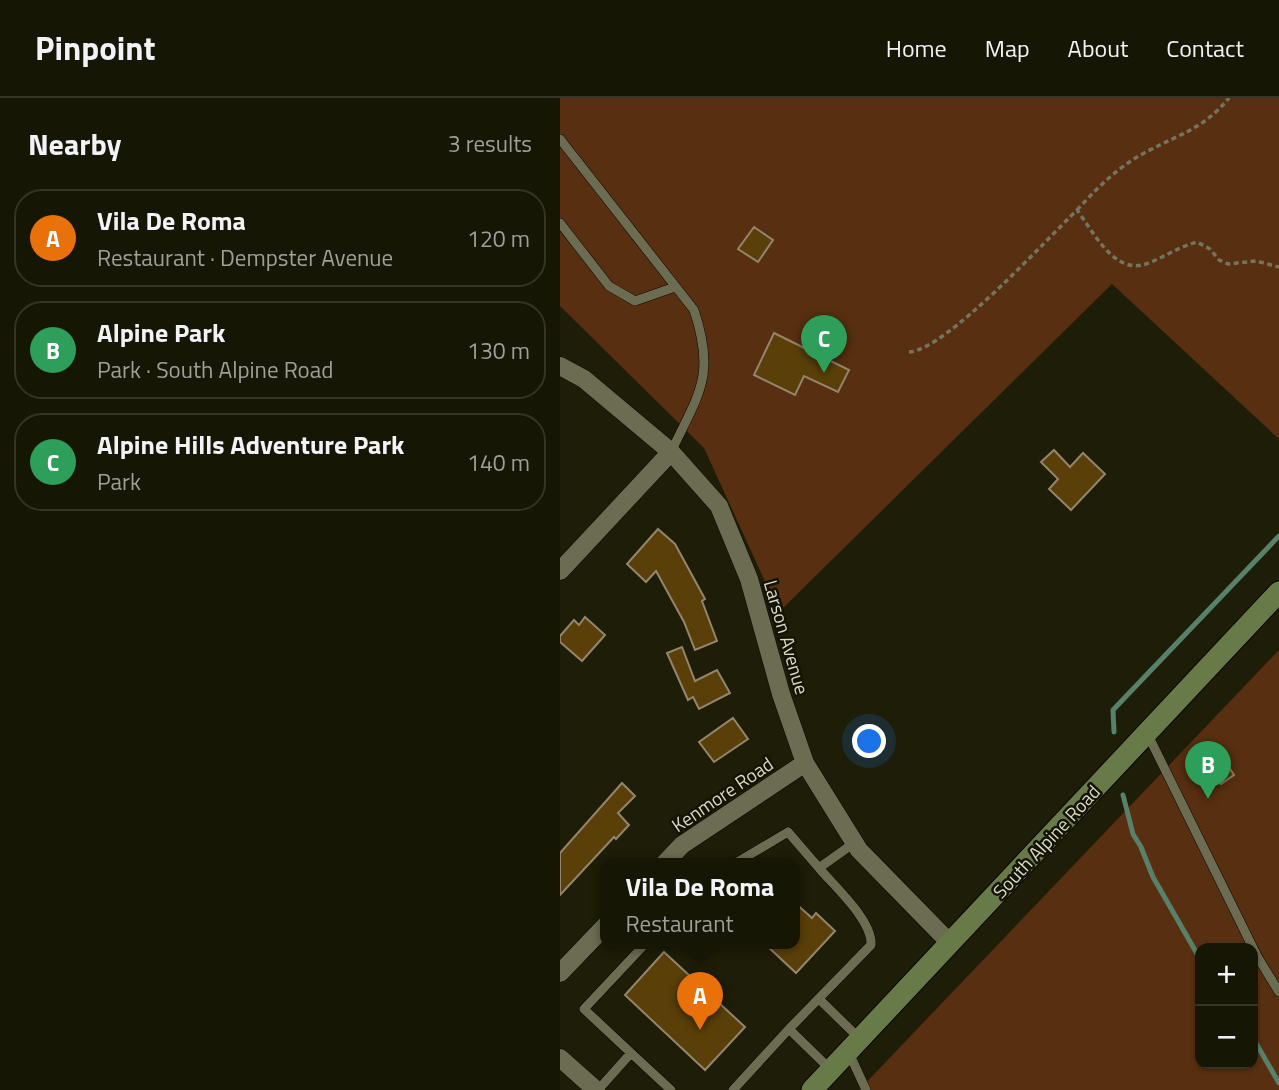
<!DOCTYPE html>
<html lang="en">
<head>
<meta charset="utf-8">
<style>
	:root { --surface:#161605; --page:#1f1f0f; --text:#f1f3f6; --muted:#9e9f9a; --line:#353527; --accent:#b45309 }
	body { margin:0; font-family:"Titillium Web",sans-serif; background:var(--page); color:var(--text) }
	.controls { position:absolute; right:21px; bottom:21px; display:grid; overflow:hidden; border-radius:14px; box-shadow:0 2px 5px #0004 }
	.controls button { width:63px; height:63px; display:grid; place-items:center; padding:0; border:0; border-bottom:2px solid var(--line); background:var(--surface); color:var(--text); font:35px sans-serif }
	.you { position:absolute; left:310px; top:644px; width:24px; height:24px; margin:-18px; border:5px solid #fff; border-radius:50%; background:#1a73e8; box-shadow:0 0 0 10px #1a73e833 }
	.badge { display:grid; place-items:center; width:46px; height:46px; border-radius:50%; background:var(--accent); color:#fff; font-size:23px; font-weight:700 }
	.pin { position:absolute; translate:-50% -58px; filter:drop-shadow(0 2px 4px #0008) }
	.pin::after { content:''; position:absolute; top:37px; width:24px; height:21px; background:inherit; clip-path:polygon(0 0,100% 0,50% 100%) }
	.popup { position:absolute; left:40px; top:760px; width:200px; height:91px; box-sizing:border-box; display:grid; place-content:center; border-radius:14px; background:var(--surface); filter:drop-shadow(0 2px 5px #0005); font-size:23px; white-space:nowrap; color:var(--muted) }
	.popup b { font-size:26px; color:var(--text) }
	.popup::after { content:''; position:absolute; left:50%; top:100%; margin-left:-14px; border:14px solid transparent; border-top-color:var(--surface) }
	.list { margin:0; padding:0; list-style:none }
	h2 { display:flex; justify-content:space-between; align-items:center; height:91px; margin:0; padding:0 28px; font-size:30px }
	h2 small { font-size:23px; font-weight:400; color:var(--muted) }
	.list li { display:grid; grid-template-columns:46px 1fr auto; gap:21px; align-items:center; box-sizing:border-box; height:98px; margin:0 14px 14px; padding:0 14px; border:2px solid var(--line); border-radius:28px }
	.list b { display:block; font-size:26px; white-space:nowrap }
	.list p { margin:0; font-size:23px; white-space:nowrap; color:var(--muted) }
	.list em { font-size:23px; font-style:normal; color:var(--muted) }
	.map { position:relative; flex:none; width:719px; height:992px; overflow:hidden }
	header { display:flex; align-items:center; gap:42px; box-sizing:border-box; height:98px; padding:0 35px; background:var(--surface); border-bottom:2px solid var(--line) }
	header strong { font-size:33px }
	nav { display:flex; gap:38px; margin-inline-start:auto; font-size:24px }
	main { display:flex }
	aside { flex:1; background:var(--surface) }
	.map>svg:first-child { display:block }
</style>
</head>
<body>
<header>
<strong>Pinpoint</strong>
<nav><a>Home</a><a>Map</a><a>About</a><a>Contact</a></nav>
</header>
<main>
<aside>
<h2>Nearby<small>3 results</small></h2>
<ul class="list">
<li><span class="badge" style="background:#e8710a">A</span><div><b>Vila De Roma</b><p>Restaurant · Dempster Avenue</p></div><em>120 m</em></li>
<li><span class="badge" style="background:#2e9e5b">B</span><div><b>Alpine Park</b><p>Park · South Alpine Road</p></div><em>130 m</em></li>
<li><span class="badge" style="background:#2e9e5b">C</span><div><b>Alpine Hills Adventure Park</b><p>Park</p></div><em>140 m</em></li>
</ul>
</aside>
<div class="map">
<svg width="719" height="992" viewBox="0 0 719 992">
	<rect width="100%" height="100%" fill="#1e1d07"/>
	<!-- green -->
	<path fill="#582f10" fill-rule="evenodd" d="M0,0H719V341L552,186L219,514L144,350L0,208Z
		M719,552V992H299ZM640,850H693V966H640Z"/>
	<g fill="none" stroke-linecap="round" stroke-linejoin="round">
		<!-- stream -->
		<path stroke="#57816a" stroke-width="5" d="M554,634L553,612L719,438
			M563,697L573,736L581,749L593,779L640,861
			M693,940L719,985"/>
	</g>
	<!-- building -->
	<path fill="#5a4008" stroke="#93856f" stroke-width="2" d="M194,129L213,142L198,164L178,151Z
		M214,235L289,272L278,294L244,278L235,297L194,277Z
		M494,352L510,369L523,355L545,376L511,412L489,391L498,381L481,364Z
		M98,431L115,446L145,501L142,503L157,543L135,552L124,524L96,473L86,484L67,466Z
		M25,519L45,537L22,563L0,544V538L14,522L19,527Z
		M122,549L135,583L157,572L170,595L139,611L133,599L128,602L107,555Z
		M173,620L188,641L154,664L139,644Z
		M659,654L674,677L661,686L645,662Z
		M62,685L75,698L58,715L69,727L56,741L54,739L0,797V755Z
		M234,804L252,820L256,815L275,833L236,875L205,846H234Z
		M104,854L185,929L145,972L65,897Z"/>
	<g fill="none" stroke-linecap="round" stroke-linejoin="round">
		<defs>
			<path id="service" d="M0,41L134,212C156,278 139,295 111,354
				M0,125L49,188L75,203L115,189
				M588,637L697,858L719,894
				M174,766L228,734L259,770L294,745
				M259,901L300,941
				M229,931L311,847C313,823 275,789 259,770
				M71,955L24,911L85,846
				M289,955L306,992
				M38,992L71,955L111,992
				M173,992L229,931L271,972"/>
			<path id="minor" d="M0,268L24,281L111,354L159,408L189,481L221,596L245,665L299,752L390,845
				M0,473L111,354
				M104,766L122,747L245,665
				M0,875L46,827
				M0,960L36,992"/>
			<path id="secondary" d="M252,992L719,494"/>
		</defs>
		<!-- service casing -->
		<use href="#service" stroke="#080700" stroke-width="10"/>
		<!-- minor casing -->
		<use href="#minor" stroke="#080700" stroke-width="19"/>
		<!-- secondary casing -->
		<use href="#secondary" stroke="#080700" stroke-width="23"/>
		<!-- path -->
		<path stroke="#747462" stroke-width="3.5" stroke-dasharray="5 3.5" stroke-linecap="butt" d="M517,112C538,89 560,67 588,53C622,35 643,31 669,0
			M349,254C386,252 486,142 517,112C533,133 554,177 586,166C603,160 618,149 637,144L650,151L659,162L668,166L696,163L719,169"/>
		<!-- service -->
		<use href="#service" stroke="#6c6c53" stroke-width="9"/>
		<!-- minor -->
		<use href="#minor" stroke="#6c6c53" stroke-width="18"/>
		<!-- secondary -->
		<use href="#secondary" stroke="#687a48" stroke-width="21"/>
	</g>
	<g text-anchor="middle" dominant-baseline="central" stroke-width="5" stroke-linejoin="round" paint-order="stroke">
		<!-- street labels -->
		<g font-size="19" fill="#d8d9cb" stroke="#151401">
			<text transform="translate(227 539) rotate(74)">Larson Avenue</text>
			<text transform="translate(162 696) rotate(-34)">Kenmore Road</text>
			<text transform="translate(486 743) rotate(-47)">South Alpine Road</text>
		</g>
	</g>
</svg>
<div class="controls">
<button>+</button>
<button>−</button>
</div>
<div class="you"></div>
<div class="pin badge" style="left:140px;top:932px;background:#e8710a">A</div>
<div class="popup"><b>Vila De Roma</b>Restaurant</div>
<div class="pin badge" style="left:648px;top:701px;background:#2e9e5b">B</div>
<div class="pin badge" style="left:264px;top:275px;background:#2e9e5b">C</div>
</div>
</main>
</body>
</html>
